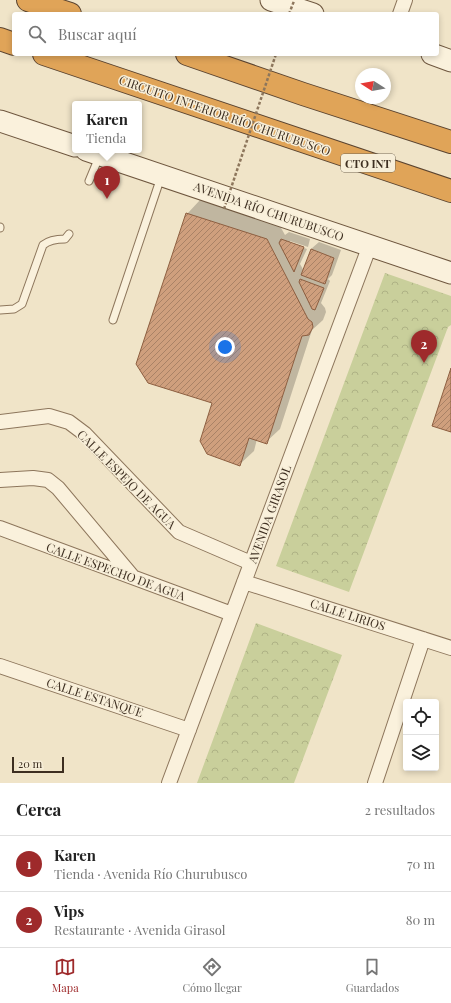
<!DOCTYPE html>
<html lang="es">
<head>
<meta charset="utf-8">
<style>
	:root { --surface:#fff; --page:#f6f6f6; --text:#222; --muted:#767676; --line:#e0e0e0; --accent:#9e2a2b }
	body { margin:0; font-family:"Playfair Display",serif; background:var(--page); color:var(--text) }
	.controls { position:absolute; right:12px; bottom:12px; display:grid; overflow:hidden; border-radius:4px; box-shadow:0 2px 6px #0003 }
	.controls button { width:36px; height:36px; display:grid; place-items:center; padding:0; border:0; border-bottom:1px solid var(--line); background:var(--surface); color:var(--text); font:20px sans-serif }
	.compass { position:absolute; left:355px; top:68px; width:36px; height:36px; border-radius:50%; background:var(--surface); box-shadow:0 2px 6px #0003; rotate:281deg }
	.scale { position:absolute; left:12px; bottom:10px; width:52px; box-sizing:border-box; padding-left:4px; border:2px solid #3d2e20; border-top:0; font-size:11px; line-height:14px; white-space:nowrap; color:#3d2e20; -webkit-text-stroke:3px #f7eed8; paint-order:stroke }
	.you { position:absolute; left:225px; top:347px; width:14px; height:14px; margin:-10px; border:3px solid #fff; border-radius:50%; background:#1a73e8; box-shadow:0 0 0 6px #1a73e833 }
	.badge { display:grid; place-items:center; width:26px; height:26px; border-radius:50%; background:var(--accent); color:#fff; font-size:13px; font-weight:700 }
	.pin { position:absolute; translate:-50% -33px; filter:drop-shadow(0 1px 2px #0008) }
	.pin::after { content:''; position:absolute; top:21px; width:14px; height:12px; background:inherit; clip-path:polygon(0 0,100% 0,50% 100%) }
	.popup { position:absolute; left:72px; top:101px; width:70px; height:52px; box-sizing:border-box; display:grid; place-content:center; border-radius:4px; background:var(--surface); filter:drop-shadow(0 1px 3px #0005); font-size:13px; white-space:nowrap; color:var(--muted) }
	.popup b { font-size:15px; color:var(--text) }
	.popup::after { content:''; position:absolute; left:50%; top:100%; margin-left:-8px; border:8px solid transparent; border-top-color:var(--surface) }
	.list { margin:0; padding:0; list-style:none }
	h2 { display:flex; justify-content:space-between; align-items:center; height:52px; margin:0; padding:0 16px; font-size:17px }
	h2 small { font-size:13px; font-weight:400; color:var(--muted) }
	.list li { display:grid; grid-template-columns:26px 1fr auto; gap:12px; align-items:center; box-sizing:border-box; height:56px; padding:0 16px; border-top:1px solid var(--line) }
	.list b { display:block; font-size:15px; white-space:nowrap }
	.list p { margin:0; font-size:13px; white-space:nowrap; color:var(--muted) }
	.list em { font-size:13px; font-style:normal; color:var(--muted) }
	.icon { flex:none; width:22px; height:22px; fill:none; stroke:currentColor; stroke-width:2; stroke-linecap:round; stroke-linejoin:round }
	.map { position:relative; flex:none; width:451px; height:783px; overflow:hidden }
	.search { position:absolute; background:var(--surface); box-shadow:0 2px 6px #0003; left:12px; right:12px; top:12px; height:44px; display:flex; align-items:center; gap:10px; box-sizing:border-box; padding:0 14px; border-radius:4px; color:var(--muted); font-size:15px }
	.sheet { height:164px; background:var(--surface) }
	nav { display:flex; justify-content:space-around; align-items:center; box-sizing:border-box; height:56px; border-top:1px solid var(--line); background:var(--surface); font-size:11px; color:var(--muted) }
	nav a { display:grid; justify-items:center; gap:2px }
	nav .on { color:var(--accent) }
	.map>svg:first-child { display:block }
</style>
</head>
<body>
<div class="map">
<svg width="451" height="783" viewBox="0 0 451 783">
	<defs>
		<pattern id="park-crowns" width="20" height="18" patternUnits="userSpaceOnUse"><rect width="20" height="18" fill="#c9cf9b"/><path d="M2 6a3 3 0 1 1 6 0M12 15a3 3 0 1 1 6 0" fill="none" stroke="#aeb285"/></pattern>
		<pattern id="building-hatch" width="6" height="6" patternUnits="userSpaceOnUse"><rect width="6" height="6" fill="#cf9f7d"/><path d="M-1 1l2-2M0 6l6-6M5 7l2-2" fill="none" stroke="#a98266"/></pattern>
	</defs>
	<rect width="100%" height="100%" fill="#f0e4c8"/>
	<!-- park -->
	<path fill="url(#park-crowns)" d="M385,273L451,296V325L448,327L349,592L276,566Z
		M256,623L342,655L294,783H197Z"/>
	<!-- shadow -->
	<path fill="#0003" d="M200,200L280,226L285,235L289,232L310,239L308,247L290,241V243L307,249L300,264L304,271L311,249L319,242L341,250L332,275L328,279L330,281L321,303L325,308L326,312L323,320L312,330L280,429L266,442L257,439L254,451L240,464L213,402L187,214Z"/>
	<!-- building -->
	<path fill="url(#building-hatch)" stroke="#8d5f41" d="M186,213L267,239L308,319L312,322L313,327L309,335L302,336L267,444L249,438L240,466L207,454L200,441L212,403L148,383L136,364Z
		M281,239L304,247L294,272L279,243Z
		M311,249L334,258L325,284L301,275Z
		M300,279L324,288L315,310L312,309L299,282Z
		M451,368V432L432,426Z"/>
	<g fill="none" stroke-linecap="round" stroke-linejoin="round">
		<defs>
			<path id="lane" d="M89,181L99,157
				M0,228V227
				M0,310L14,309L22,304L43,245C49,240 57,239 65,239L69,234
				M113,320L161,177"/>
			<path id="street" d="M400,14L405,0
				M0,422L49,416L69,422L85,434L179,532L251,563
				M0,480L33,478L48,480L58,488L132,576
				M0,528L232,614
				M244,582L451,648
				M0,666L189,730
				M169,783L370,245
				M375,783L423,639"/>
			<path id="secondary" d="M271,0L313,14
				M432,54L451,61
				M0,121L75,146
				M86,150L451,273"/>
			<path id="highway" d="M28,0L70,14
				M0,39L14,44
				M44,54L451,191
				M187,54L303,94L451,142"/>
		</defs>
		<!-- lane casing -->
		<use href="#lane" stroke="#8d765c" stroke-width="9"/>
		<!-- street casing -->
		<use href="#street" stroke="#8d765c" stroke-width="16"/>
		<!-- secondary casing -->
		<use href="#secondary" stroke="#6f573f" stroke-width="23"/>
		<!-- highway casing -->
		<use href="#highway" stroke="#5b4430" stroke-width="24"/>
		<!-- lane -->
		<use href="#lane" stroke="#faf1dc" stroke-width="7"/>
		<!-- street -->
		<use href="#street" stroke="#faf1dc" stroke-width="14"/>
		<!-- secondary -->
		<use href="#secondary" stroke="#faf1dc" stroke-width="21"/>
		<!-- highway -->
		<use href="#highway" stroke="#e0a458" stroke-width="22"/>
		<!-- path-bridge -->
		<path stroke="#8d765c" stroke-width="2.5" stroke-dasharray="3 2" stroke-linecap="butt" d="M289,14L294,1
			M224,209L276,54"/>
	</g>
	<g text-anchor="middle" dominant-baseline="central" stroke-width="3" stroke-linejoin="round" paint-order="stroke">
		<!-- shield labels -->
		<rect fill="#f7eed8" stroke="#756857" stroke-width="1" x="341" y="154" width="54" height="18" rx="3"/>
		<g font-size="11" font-weight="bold" fill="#3d2e20">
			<text x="368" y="163">CTO INT</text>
		</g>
		<!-- street labels -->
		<g font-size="12" fill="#3d2e20" stroke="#f7eed8">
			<text transform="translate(225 115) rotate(19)">CIRCUITO INTERIOR RÍO CHURUBUSCO</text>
			<text transform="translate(269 211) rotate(19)">AVENIDA RÍO CHURUBUSCO</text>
			<text transform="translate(127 479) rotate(45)">CALLE ESPEJO DE AGUA</text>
			<text transform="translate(269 514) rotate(-70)">AVENIDA GIRASOL</text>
			<text transform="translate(116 571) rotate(20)">CALLE ESPECHO DE AGUA</text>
			<text transform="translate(348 614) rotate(18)">CALLE LIRIOS</text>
			<text transform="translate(95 697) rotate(18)">CALLE ESTANQUE</text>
		</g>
	</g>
</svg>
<div class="controls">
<button><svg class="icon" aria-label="locate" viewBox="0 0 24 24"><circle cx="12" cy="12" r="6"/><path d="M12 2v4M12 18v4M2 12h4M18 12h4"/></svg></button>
<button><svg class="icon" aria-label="layers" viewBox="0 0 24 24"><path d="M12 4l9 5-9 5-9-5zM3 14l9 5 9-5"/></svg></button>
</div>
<svg class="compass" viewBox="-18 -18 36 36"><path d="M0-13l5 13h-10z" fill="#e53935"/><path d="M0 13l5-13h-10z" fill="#767676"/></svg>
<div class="scale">20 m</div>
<div class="you"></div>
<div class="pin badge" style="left:107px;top:199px">1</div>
<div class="popup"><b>Karen</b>Tienda</div>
<div class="pin badge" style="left:424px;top:363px">2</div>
<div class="search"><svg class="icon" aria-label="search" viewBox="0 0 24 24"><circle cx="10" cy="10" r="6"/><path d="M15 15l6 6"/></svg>Buscar aquí</div>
</div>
<section class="sheet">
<h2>Cerca<small>2 resultados</small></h2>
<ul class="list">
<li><span class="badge">1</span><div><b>Karen</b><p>Tienda · Avenida Río Churubusco</p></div><em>70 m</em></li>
<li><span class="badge">2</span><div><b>Vips</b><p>Restaurante · Avenida Girasol</p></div><em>80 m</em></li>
</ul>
</section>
<nav>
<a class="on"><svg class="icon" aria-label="map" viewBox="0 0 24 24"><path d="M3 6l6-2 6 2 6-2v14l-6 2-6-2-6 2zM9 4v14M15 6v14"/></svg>Mapa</a>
<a><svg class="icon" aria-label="directions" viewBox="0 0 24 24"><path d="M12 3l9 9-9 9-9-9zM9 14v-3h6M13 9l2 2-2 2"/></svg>Cómo llegar</a>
<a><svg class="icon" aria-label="saved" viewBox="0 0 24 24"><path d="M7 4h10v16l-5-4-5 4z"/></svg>Guardados</a>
</nav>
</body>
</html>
